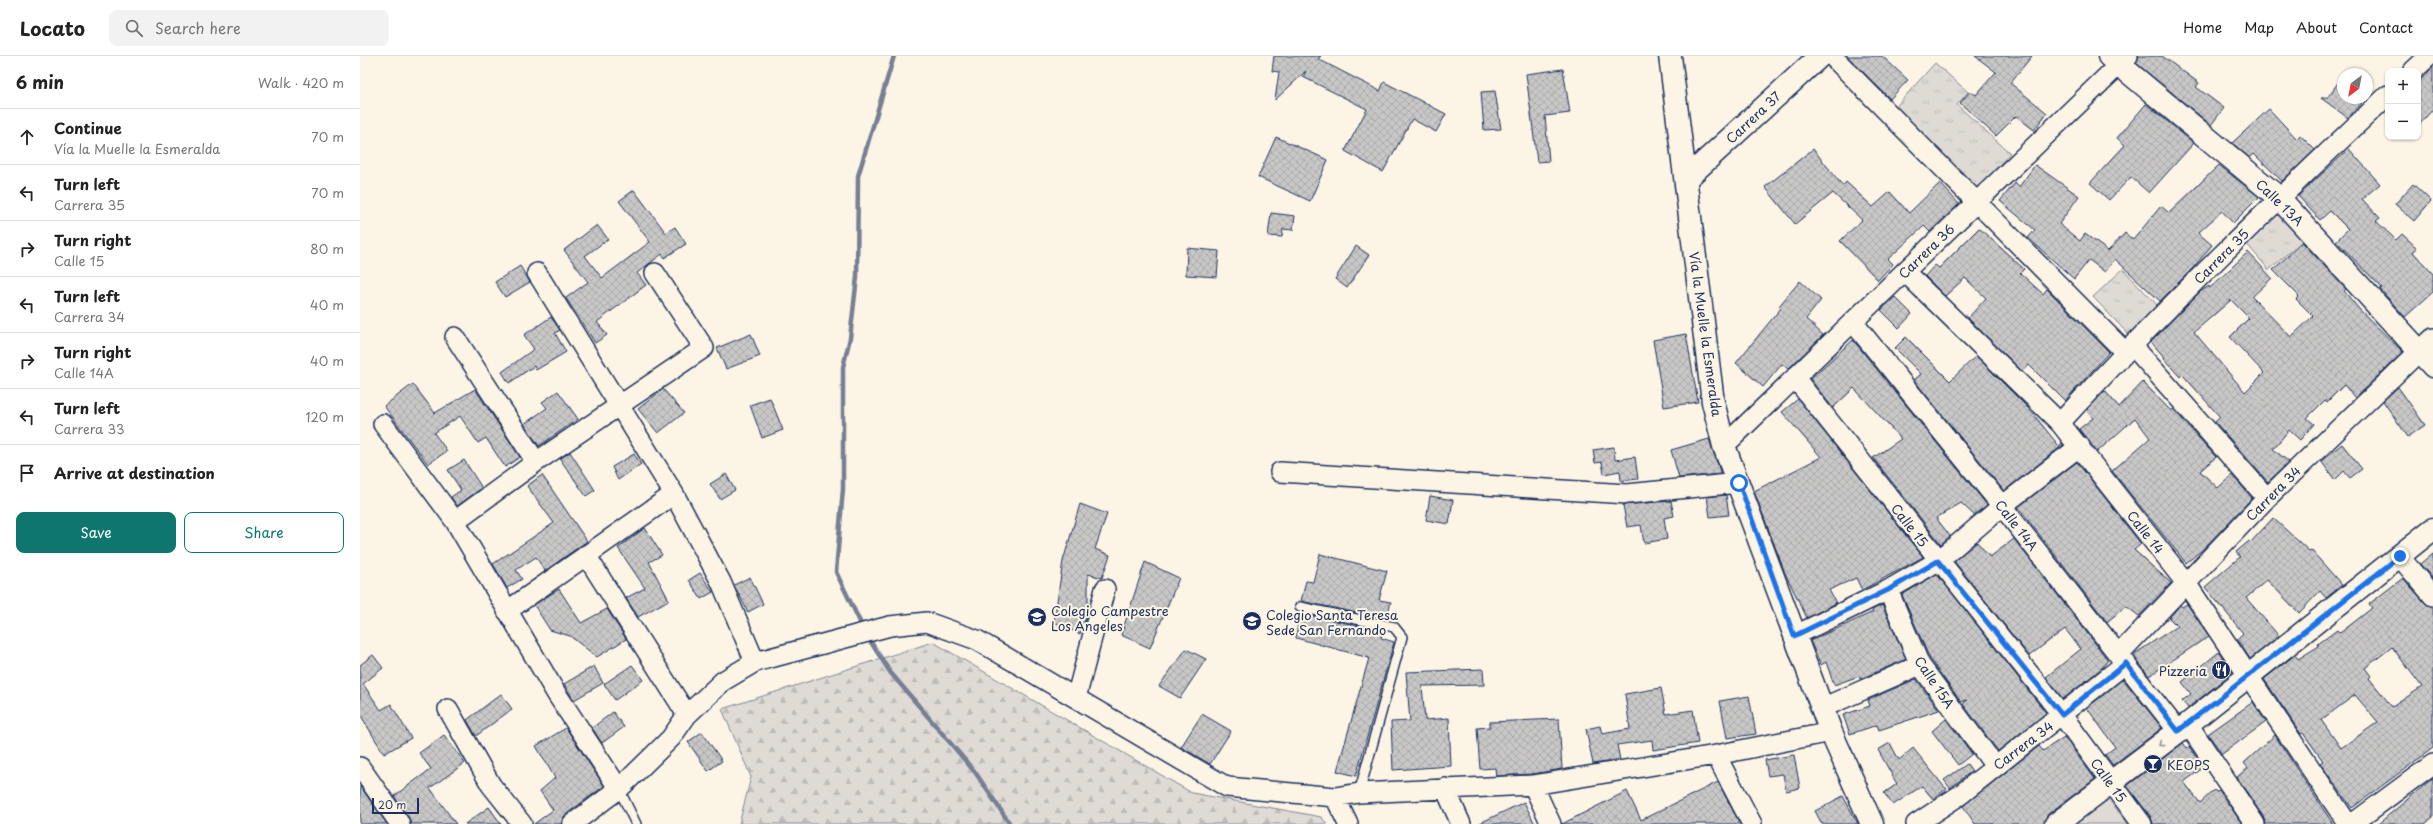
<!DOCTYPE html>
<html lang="en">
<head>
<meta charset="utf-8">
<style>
	:root { --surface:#fff; --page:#f2f2f2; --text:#222; --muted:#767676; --line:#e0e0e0; --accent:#0f766e }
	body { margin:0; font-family:"Playpen Sans",sans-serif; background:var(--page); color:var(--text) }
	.controls { position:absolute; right:12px; top:12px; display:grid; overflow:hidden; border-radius:8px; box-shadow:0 1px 3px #0004 }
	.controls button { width:36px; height:36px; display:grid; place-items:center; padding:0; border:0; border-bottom:1px solid var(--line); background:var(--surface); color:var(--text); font:20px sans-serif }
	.compass { position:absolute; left:1977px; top:12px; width:36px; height:36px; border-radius:50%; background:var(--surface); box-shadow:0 1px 3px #0004; rotate:212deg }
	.scale { position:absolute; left:12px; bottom:10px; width:47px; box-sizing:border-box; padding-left:4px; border:2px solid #1b2f5e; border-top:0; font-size:11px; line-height:14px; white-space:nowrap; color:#1b2f5e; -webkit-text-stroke:3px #fcf5e5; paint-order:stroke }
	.stop { position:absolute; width:12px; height:12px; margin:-9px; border:3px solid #1a73e8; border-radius:50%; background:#fff }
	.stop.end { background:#1a73e8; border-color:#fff; box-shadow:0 1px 4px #0008 }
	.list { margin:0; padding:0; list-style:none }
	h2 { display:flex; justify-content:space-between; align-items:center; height:52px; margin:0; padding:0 16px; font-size:17px }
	h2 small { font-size:13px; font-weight:400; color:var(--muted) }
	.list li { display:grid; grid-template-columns:26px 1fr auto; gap:12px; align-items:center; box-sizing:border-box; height:56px; padding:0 16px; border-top:1px solid var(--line) }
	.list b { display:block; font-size:15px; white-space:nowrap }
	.list p { margin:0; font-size:13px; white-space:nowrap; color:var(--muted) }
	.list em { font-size:13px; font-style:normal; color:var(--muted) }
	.actions { display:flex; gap:8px; padding:12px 16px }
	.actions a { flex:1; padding:9px 0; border:1px solid var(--accent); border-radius:8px; text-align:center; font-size:14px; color:var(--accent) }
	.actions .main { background:var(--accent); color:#fff }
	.icon { flex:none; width:22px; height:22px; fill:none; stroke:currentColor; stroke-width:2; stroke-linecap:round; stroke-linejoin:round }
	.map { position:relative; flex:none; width:2073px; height:768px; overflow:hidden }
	header { display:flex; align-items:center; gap:24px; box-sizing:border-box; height:56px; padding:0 20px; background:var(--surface); border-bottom:1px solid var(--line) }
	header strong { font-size:19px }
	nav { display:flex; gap:22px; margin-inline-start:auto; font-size:14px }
	.search { width:280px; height:36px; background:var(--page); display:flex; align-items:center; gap:10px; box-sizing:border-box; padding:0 14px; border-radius:8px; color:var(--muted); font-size:15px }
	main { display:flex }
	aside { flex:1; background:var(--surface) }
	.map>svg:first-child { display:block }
</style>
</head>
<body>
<header>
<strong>Locato</strong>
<div class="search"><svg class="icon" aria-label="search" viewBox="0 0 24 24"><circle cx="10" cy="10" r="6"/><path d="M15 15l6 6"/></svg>Search here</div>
<nav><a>Home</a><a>Map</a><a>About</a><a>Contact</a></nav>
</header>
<main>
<aside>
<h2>6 min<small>Walk · 420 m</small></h2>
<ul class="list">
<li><svg class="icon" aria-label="ahead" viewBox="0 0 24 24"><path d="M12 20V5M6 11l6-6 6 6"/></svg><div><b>Continue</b><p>Vía la Muelle la Esmeralda</p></div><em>70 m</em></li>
<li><svg class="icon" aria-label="left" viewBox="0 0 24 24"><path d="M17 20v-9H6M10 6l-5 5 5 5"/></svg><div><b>Turn left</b><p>Carrera 35</p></div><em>70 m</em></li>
<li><svg class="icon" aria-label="right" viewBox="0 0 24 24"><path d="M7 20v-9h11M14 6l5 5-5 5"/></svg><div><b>Turn right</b><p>Calle 15</p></div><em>80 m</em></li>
<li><svg class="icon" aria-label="left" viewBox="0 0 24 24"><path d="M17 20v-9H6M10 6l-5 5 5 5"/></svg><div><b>Turn left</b><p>Carrera 34</p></div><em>40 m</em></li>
<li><svg class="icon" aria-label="right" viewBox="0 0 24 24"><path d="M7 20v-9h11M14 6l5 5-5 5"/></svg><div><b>Turn right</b><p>Calle 14A</p></div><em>40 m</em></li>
<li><svg class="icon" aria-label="left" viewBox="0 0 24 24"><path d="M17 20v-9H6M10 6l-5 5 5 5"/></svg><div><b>Turn left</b><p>Carrera 33</p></div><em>120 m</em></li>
<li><svg class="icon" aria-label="arrive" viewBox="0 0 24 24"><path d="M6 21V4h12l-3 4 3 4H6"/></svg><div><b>Arrive at destination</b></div></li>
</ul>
<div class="actions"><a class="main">Save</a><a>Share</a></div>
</aside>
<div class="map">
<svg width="2073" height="768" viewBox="0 0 2073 768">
	<defs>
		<pattern id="grass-tufts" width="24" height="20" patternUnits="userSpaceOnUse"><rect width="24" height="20" fill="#dfdbd4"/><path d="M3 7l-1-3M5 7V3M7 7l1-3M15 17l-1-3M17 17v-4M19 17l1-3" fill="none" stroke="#bfbcb8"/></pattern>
		<pattern id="forest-firs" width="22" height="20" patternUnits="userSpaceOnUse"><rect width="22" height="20" fill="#dfdbd4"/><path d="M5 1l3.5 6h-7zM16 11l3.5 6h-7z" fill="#bfbcb8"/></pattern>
		<pattern id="building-cross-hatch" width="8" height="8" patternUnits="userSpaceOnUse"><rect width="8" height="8" fill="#c8c7c6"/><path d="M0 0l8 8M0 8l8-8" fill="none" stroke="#ababac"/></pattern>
	</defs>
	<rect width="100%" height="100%" fill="#fcf5e5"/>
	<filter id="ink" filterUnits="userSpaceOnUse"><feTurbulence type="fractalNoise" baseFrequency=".025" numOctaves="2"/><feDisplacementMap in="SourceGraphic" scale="8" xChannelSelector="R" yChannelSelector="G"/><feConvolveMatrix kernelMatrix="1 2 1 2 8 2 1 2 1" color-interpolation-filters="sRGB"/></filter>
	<g filter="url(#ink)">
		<!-- grass -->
		<path fill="url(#grass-tufts)" stroke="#7d8599" d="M1575,7L1608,36L1597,49L1650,97L1617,134L1531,56Z
			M1919,155L1945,182L1909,214L1886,187Z
			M1763,213L1800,252L1770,280L1733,241Z"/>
		<!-- forest -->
		<path fill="url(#forest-firs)" stroke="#7d8599" d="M573,586L832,737L961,761L967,768H379L391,721L362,653Z"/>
		<!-- park -->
		<path fill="#dfdbd4" stroke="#7d8599" d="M1747,741L1768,768H1710Z"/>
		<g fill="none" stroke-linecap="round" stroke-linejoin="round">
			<!-- stream -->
			<path stroke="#767f94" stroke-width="4.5" d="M503,572L476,516L483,433V311L490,282L497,221L498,120L534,0
				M507,580L530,616L615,716L650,768"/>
		</g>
		<!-- building -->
		<path fill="url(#building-cross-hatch)" stroke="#1b2f5e" fill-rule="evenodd" d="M914,0H961L958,3L1020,35L1024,26L1086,58L1076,76L1052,63L1023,116L985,95L1007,53L943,21L946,15L915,44L919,16L912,15Z
			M1487,0H1522L1548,24L1530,43Z
			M1615,0H1672L1650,27L1687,57L1674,74L1656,60L1636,80L1600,47L1610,35L1616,39L1636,16Z
			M1779,0H1802L1839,27L1836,31L1864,52L1851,69L1776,7Z
			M2073,11V53L2058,70V27Z
			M1203,13L1210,57L1185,60L1189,105L1177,106L1166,18Z
			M1983,20V42H1994L2002,47L1988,62L1961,42H1967Z
			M1135,35L1141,73L1124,74L1121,36Z
			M1786,48L1834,87L1789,137L1771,121L1749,144L1730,127L1765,89L1757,82Z
			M1909,53L1937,83L1940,79L1955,94L1922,125L1894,98L1890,102L1872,87Z
			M916,81L968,104L950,145L898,121Z
			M1453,93L1483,130L1486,126L1513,151L1530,136L1549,157L1580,127L1599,148L1570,176L1564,170L1528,203L1533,208L1518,224L1480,185L1502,164L1473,137L1435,168L1405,131Z
			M1989,93L2020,128L2002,143L2020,162L2016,165L2036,184L2042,178L2057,192L2053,196L2073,218V236L2045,261L2020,233L2022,232L1976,185L1988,173L1970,155L1960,164L1938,140Z
			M1675,109L1719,140L1699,168L1720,185L1725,178L1748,195L1765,177L1773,184L1801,150L1809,157L1859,109L1899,141L1873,167L1862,155L1838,177L1852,189L1832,213L1800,245L1755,203L1745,216L1729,204L1714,223L1668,182L1675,174L1640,145L1655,127L1659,131Z
			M2053,128L2071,145L2054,165L2035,148Z
			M274,134L306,177L315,171L326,188L304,202L302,198L277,217L286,229L237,266L247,279L235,287L206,242L228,226L204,194L237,169L248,183L225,200L242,222L290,186L259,145Z
			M911,157L935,160L933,174L923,173L922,181L908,180Z
			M1619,172L1664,213L1660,217L1683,238L1687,233L1749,296L1705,345L1669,309L1662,315L1608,262L1626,242L1605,222L1585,240L1565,220L1575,209L1579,212Z
			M1942,186L1986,233L1984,235L1999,253L2043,296L1995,342L1984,329L1967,346L1965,344L1947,362L1954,368L1940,384L1929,374L1913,393L1929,406L1908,426L1855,366L1860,361L1822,318L1820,321L1804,303L1805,302L1791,286L1840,236L1849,230L1850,232L1888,196L1912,222L1892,241L1931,281L1953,260L1936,243L1939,240L1913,214ZM1871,244L1889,262L1870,281L1904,317L1885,336L1834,276Z
			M996,190L1009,199L987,232L975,223Z
			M827,192L859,195L857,221L826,219Z
			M160,210L170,226L145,241L135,226Z
			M1440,225L1461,244L1446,263L1463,279L1428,313L1422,308L1403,331L1376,307L1421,252L1419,250Z
			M1535,241L1552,258L1539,272L1521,254Z
			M191,261L200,274L195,277L206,296L176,314L174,310L149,327L142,316L174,293L164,279Z
			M391,278L400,300L366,313L357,292Z
			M1326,278L1338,346L1304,351L1293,284Z
			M1546,281L1590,325L1616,300L1670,354L1699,390L1702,387L1703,389L1644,435L1554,324L1561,318L1535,292Z
			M1493,284L1627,449L1614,459L1601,447L1576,462L1590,480L1581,488L1513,402L1541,383L1494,332L1473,352L1450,323Z
			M1783,326L1811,355L1813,353L1856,401L1840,415L1858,432L1872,419L1892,442L1843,493L1826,507L1752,415L1790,382L1775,362L1737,396L1719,373L1733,362L1727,354L1745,335L1759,351Z
			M53,328L75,357L115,333L160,401L145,411L126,382L118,387L100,360L74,377L87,395L68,408L24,350Z
			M2038,331L2065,369L2048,381L2023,345Z
			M303,333L324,357L298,377L278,353Z
			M198,335L218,363L179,390L164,368L187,352L182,346Z
			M410,342L423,374L402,382L390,349Z
			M1438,343L1563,501L1502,534L1496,522L1469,534L1476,547L1447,562L1425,517L1394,435L1461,401L1422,356Z
			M1349,383L1361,418L1319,422L1311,394Z
			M1982,388L2002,413L1990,422L1984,415L1975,424L1961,405Z
			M1254,391L1255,404L1275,401L1278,423L1261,425L1260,415L1244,418L1242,406L1235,407L1233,394Z
			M210,396L235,434L226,440L200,403Z
			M274,398L281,408L258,424L252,411Z
			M104,404L122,432L97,450L91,441L101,434L88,414Z
			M1717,406L1781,488L1774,494L1811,527L1779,560L1766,550L1747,566L1658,451Z
			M366,418L375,434L360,443L350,428Z
			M182,419L227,485L185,515L176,501L156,514L162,523L147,532L133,508L194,467L167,430Z
			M1366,439L1369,459L1350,461L1347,441Z
			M1070,440L1093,444L1089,468L1066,464Z
			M1311,445L1314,460L1304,462L1307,483L1284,487L1281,469L1267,471L1263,449Z
			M720,448L747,458L735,493L750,499L742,522L728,518V555L720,578L694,566L703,505Z
			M1913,462L1949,495L1951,494L1982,529L1966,542L1960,535L1939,557L1907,524L1886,542L1919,580L1890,603L1877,583L1883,577L1845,531L1880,501L1876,496L1889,485L1890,487Z
			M285,472L302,499L289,506L309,544L278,561L266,542L285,532L258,492Z
			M1654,483L1748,604L1742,612L1703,643L1686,621L1721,593L1705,573L1669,600L1594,505L1617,486L1630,501Z
			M2073,497V523L2060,508Z
			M960,498L1027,515L1019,544L1031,546L1026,563L941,545L946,525L953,526Z
			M785,506L819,522L790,592L761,579Z
			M340,517L353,536L341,543L329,524Z
			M1577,518L1686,657L1638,695L1603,648L1607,644L1601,646L1570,603L1542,539Z
			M390,521L403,548L388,556L374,529Z
			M2043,522L2065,547L2073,551V692L1992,752L1960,707L1963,705L1943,677L1941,678L1904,623L1935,599L1938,603L1959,590L1958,588L1977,574L1980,577L2012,552L2009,548ZM2032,591L2062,631L2032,651L2009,622L2011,620L2005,612ZM1995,639L2018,666L1981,692L1961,664Z
			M199,533L221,567L247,553L266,583L237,601L210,580L190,574L174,549Z
			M1827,548L1849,580L1789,620L1773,599L1817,570L1809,562L1820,549L1822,551Z
			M1522,549L1546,603L1500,623L1499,620L1474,629L1466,606L1461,609L1450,585L1513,556L1512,554Z
			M939,557L1023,575L1021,582L1034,586L996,720L977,715L1009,602L936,582Z
			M826,593L846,603L820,642L799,630Z
			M1859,596L1873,616L1828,652L1822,645L1831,638L1822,626Z
			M13,599L23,612L3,628L21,654L31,648L51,682L24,698L0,658V609Z
			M272,609L283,624L255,644L244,628Z
			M234,610L243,627L214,644L204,628Z
			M1123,613L1124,629L1062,630L1065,664L1089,662L1091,710L1033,714L1031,666L1050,665L1046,616Z
			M1556,623L1579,654L1519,674L1517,669L1490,678L1483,659L1510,650L1508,644Z
			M1763,623L1802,672L1753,709L1745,699L1755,691L1727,652Z
			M1301,632L1306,658L1333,654L1338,687L1293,694L1292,684L1257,689L1260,704L1233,708L1226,673L1240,670L1242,678L1270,673L1265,638Z
			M141,638L152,653L116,680L107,664Z
			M1389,640L1396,678L1367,682L1360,645Z
			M1893,646L1906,666L1862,698L1848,678Z
			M253,656L264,671L242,687L232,672Z
			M842,658L871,675L850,708L821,691Z
			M1199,663L1202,713L1172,718L1136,720L1135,712L1120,713L1117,672L1130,671V666Z
			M1586,663L1612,698L1598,709L1572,675Z
			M206,672L244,730L205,759L201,768H174L193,754L180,735L195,722L176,690Z
			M342,676L362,705L348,715L328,686Z
			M84,679L105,707L70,732L96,768H51L49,762L34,740L71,713L59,697Z
			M1915,679L1923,692L1973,768H1906L1904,762L1877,721L1888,712L1884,707Z
			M1704,681L1735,723L1688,758L1684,768H1615L1603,750L1679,690L1683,695Z
			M1530,687L1539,704L1553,692L1586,733L1573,743L1562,730L1533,749L1524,737L1537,728L1518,694Z
			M1823,687L1827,692L1829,690L1844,711L1824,726L1840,747L1854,734L1856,736L1859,734L1882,768H1793L1791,761L1767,730Z
			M1434,699L1440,732L1426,735L1423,718L1408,720L1405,704Z
			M1607,708L1612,715L1590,732L1584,724Z
			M2073,722V761L2065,768H2018Z
			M1358,726L1380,768H1202L1267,735L1281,764Z
			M0,730L27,768H0Z
			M1483,740L1498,768H1462L1455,755Z
			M1164,746L1175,768H1118Z
			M129,751L141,768H105Z"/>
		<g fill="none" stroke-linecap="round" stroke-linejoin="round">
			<defs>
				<path id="lane" d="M940,551L1034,571L1042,581L999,737
					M259,733L276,768"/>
				<path id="street" d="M1472,0L1765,296
					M2053,15L2069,0
					M1545,216L1700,367L1826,527L1988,768
					M177,217L314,438L361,526L395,606
					M1493,266L1642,450L1818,675
					M95,281L176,406
					M1772,289L1907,442
					M1435,322L1702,659L1782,768
					M1700,367C1804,252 1916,145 2028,39
					M23,368L95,465L196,637L259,733
					M1364,390L1768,0
					M920,416L1267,438L1379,427
					M95,465L176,406L344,292L295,217
					M226,499L327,659
					M2039,500L2073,540
					M1528,534L1560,609L1635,710
					M147,555L314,438
					M1434,580L1528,534L1578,505L1642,450L1720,390
					M1759,598L1907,442L2073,282
					M716,642L745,533
					M1462,652L1560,609
					M88,653L131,729L162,768
					M1828,668L1895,768
					M1356,699L1392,768
					M0,711L40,768
					M1173,729L1191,768
					M1085,732L1101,768
					M975,741L988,768
					M212,768L259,733L311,682L327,659L363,625L395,606L530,570L567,566L617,584L867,731L975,741L999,737L1173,729L1356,699L1471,676
					M1556,768L1600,739L1766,607
					M1992,768L2073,708"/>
				<path id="secondary" d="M1310,0L1353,346L1364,390L1471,676L1512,768
					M1749,0L1919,142L2073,310
					M1327,122L1460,0
					M1696,768L1828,668L2073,473"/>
			</defs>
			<!-- lane casing -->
			<use href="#lane" stroke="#1b2f5e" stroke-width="12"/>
			<!-- street casing -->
			<use href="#street" stroke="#1b2f5e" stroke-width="22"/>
			<!-- secondary casing -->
			<use href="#secondary" stroke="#1b2f5e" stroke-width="25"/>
			<!-- lane -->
			<use href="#lane" stroke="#fcf5e5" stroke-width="9"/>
			<!-- street -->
			<use href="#street" stroke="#fcf5e5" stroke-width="19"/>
			<!-- secondary -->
			<use href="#secondary" stroke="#fcf5e5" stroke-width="22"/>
		</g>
		<!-- one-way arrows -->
		<defs><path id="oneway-chevron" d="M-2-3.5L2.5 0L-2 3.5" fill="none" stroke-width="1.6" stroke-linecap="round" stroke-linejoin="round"/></defs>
		<use stroke="#8c92a2" href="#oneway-chevron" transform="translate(1801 688) rotate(143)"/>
	</g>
	<g fill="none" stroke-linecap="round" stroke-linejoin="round" filter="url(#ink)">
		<!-- route -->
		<path stroke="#1a73e8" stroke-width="5" d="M1379,427L1434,580L1528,534L1578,505L1702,659L1766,607L1818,675L2040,500"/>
	</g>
	<!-- icons -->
	<defs>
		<symbol id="school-disc" viewBox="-11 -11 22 22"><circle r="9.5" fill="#1b2f5e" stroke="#fcf5e5"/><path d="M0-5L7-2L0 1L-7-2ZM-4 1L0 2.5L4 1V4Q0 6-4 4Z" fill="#fff"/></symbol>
		<symbol id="restaurant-disc" viewBox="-11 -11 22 22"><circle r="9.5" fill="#1b2f5e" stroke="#fcf5e5"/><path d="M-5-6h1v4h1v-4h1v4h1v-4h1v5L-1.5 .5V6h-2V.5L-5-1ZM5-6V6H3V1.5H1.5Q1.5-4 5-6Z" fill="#fff"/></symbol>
		<symbol id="bar-disc" viewBox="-11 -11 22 22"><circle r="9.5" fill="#1b2f5e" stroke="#fcf5e5"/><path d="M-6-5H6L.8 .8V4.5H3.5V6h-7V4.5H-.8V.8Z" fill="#fff"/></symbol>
	</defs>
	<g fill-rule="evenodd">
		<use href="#school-disc" x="666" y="550" width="22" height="22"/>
		<use href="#school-disc" x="881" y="554" width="22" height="22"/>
		<use href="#restaurant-disc" x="1850" y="603" width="22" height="22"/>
		<use href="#bar-disc" x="1782" y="697" width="22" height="22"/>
	</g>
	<g text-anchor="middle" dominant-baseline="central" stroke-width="4" stroke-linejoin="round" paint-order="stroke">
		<!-- street labels -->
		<g font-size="13" fill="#1b2f5e" stroke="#fcf5e5">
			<text transform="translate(1393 61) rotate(-43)">Carrera 37</text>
			<text transform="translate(1920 146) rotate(44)">Calle 13A</text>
			<text transform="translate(1566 195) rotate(-44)">Carrera 36</text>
			<text transform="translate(1861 200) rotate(-45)">Carrera 35</text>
			<text transform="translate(1346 278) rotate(82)">Vía la Muelle la Esmeralda</text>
			<text transform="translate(1913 437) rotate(-45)">Carrera 34</text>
			<text transform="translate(1550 469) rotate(52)">Calle 15</text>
			<text transform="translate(1657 469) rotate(52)">Calle 14A</text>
			<text transform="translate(1786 476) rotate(52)">Calle 14</text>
			<text transform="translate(1575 626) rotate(56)">Calle 15A</text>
			<text transform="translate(1663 689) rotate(-37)">Carrera 34</text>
			<text transform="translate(1749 724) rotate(54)">Calle 15</text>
		</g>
		<!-- poi labels -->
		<g font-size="13" fill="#1b2f5e" stroke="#fcf5e5" text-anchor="start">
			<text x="691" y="554">Colegio Campestre<tspan x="691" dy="15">Los Angeles</tspan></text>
			<text x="906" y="558">Colegio Santa Teresa<tspan x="906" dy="15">Sede San Fernando</tspan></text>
			<text x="1847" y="614" text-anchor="end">Pizzeria</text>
			<text x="1807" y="708">KEOPS</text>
		</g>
	</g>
</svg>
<div class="controls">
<button>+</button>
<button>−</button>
</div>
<svg class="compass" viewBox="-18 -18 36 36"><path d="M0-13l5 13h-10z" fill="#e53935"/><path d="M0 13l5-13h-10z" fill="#767676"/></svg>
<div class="scale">20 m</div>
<div class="stop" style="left:1379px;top:427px"></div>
<div class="stop end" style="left:2040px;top:500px"></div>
</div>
</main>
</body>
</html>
